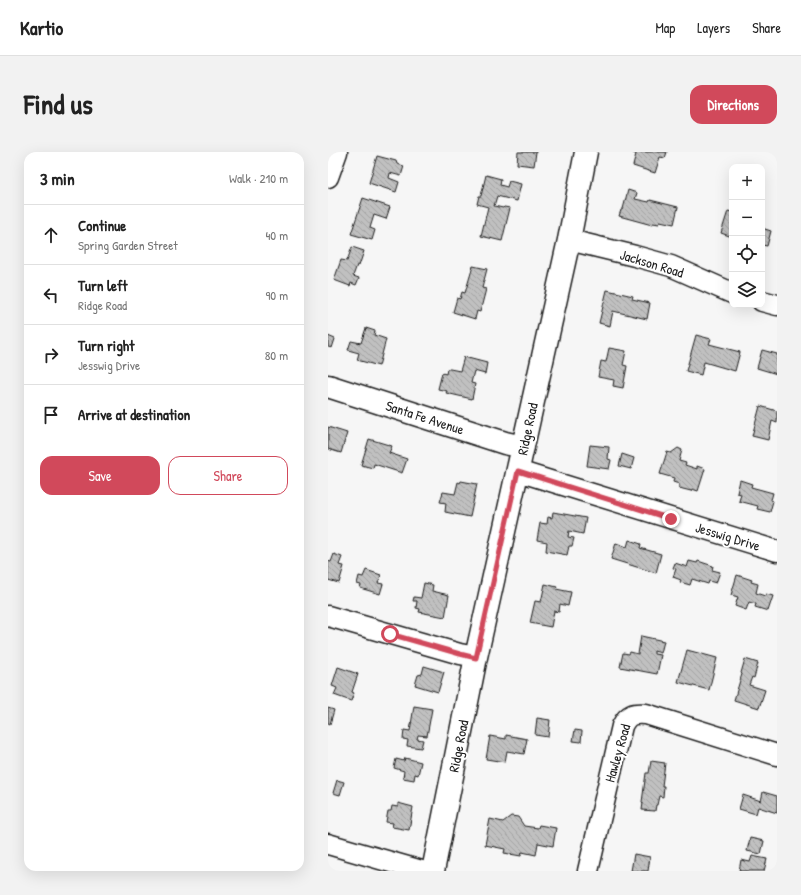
<!DOCTYPE html>
<html lang="en">
<head>
<meta charset="utf-8">
<style>
	:root { --surface:#fff; --page:#f2f2f2; --text:#222; --muted:#767676; --line:#e0e0e0; --accent:#d1495b }
	body { margin:0; font-family:"Patrick Hand",sans-serif; background:var(--page); color:var(--text) }
	.controls { position:absolute; right:12px; top:12px; display:grid; overflow:hidden; border-radius:8px; box-shadow:0 4px 16px #0002 }
	.controls button { width:36px; height:36px; display:grid; place-items:center; padding:0; border:0; border-bottom:1px solid var(--line); background:var(--surface); color:var(--text); font:20px sans-serif }
	.stop { position:absolute; width:12px; height:12px; margin:-9px; border:3px solid #d1495b; border-radius:50%; background:#fff }
	.stop.end { background:#d1495b; border-color:#fff; box-shadow:0 1px 4px #0008 }
	.list { margin:0; padding:0; list-style:none }
	h2 { display:flex; justify-content:space-between; align-items:center; height:52px; margin:0; padding:0 16px; font-size:17px }
	h2 small { font-size:13px; font-weight:400; color:var(--muted) }
	.list li { display:grid; grid-template-columns:26px 1fr auto; gap:12px; align-items:center; box-sizing:border-box; height:60px; padding:0 16px; border-top:1px solid var(--line) }
	.list b { display:block; font-size:15px; white-space:nowrap }
	.list p { margin:0; font-size:13px; white-space:nowrap; color:var(--muted) }
	.list em { font-size:13px; font-style:normal; color:var(--muted) }
	.actions { display:flex; gap:8px; padding:12px 16px }
	.actions a { flex:1; padding:9px 0; border:1px solid var(--accent); border-radius:12px; text-align:center; font-size:14px; color:var(--accent) }
	.actions .main { background:var(--accent); color:#fff }
	.icon { flex:none; width:22px; height:22px; fill:none; stroke:currentColor; stroke-width:2; stroke-linecap:round; stroke-linejoin:round }
	.map { position:relative; flex:none; width:449px; height:719px; overflow:hidden; border-radius:12px }
	header { display:flex; align-items:center; gap:24px; box-sizing:border-box; height:56px; padding:0 20px; background:var(--surface); border-bottom:1px solid var(--line) }
	header strong { font-size:19px }
	nav { display:flex; gap:22px; margin-inline-start:auto; font-size:14px }
	.intro { display:flex; align-items:center; justify-content:space-between; box-sizing:border-box; height:96px; padding:0 24px }
	h1 { margin:0; font-size:28px }
	.button { padding:10px 18px; border-radius:12px; background:var(--accent); color:#fff; font-size:14px; font-weight:700 }
	main { display:flex; gap:24px; padding:0 24px }
	aside { flex:1; background:var(--surface); border-radius:12px; box-shadow:0 4px 16px #0002 }
	.map>svg:first-child { display:block }
</style>
</head>
<body>
<header>
<strong>Kartio</strong>
<nav><a>Map</a><a>Layers</a><a>Share</a></nav>
</header>
<div class="intro"><h1>Find us</h1><a class="button">Directions</a></div>
<main>
<aside>
<h2>3 min<small>Walk · 210 m</small></h2>
<ul class="list">
<li><svg class="icon" aria-label="ahead" viewBox="0 0 24 24"><path d="M12 20V5M6 11l6-6 6 6"/></svg><div><b>Continue</b><p>Spring Garden Street</p></div><em>40 m</em></li>
<li><svg class="icon" aria-label="left" viewBox="0 0 24 24"><path d="M17 20v-9H6M10 6l-5 5 5 5"/></svg><div><b>Turn left</b><p>Ridge Road</p></div><em>90 m</em></li>
<li><svg class="icon" aria-label="right" viewBox="0 0 24 24"><path d="M7 20v-9h11M14 6l5 5-5 5"/></svg><div><b>Turn right</b><p>Jesswig Drive</p></div><em>80 m</em></li>
<li><svg class="icon" aria-label="arrive" viewBox="0 0 24 24"><path d="M6 21V4h12l-3 4 3 4H6"/></svg><div><b>Arrive at destination</b></div></li>
</ul>
<div class="actions"><a class="main">Save</a><a>Share</a></div>
</aside>
<div class="map">
<svg width="449" height="719" viewBox="0 0 449 719">
	<defs>
		<pattern id="building-back-hatch" width="6" height="6" patternUnits="userSpaceOnUse"><rect width="6" height="6" fill="#c0c0c0"/><path d="M-1 5l2 2M0 0l6 6M5-1l2 2" fill="none" stroke="#a4a4a4"/></pattern>
	</defs>
	<rect width="100%" height="100%" fill="#f6f6f6"/>
	<filter id="ink" filterUnits="userSpaceOnUse"><feTurbulence type="fractalNoise" baseFrequency=".025" numOctaves="2"/><feDisplacementMap in="SourceGraphic" scale="8" xChannelSelector="R" yChannelSelector="G"/><feConvolveMatrix kernelMatrix="1 2 1 2 8 2 1 2 1" color-interpolation-filters="sRGB"/></filter>
	<g filter="url(#ink)">
		<!-- building -->
		<path fill="url(#building-back-hatch)" stroke="#1c1c1c" d="M190,0H208L206,14L189,12Z
			M305,0H339L337,6L332,5L327,21L305,14L308,2L305,1Z
			M49,4L68,9L69,12L76,14L73,24L62,21L61,26L71,30L68,40L41,31Z
			M158,23L173,27L172,33L179,35L181,29L193,32L189,49L169,44L166,54L175,56L176,55L182,56L174,89L153,84L160,55L149,52L151,44H153Z
			M300,38L309,41L307,47L321,50L322,48L350,55L346,72L332,69L331,72L325,71L324,73L291,64L293,58L295,57Z
			M35,46L62,55L58,67L46,63L42,76L47,78L44,88L23,82Z
			M400,59L404,60V85L393,81Z
			M434,76L443,79L439,94L434,93Z
			M24,95L36,99L31,114L29,113L25,124L31,126L28,133L23,131L22,134L6,128L13,108L19,109Z
			M145,114L159,117L154,136L158,137L152,160L149,159L147,167L125,160L129,146L132,147L134,140L137,141Z
			M279,138L305,144L304,147L322,151L319,167L285,159L282,174L271,171Z
			M38,176L47,179L46,183L58,187L51,214L29,208L31,201L20,198L23,189L33,191Z
			M368,183L383,187L381,192L412,200L407,219L376,210L373,223L358,219Z
			M0,184L7,187L4,196L0,195Z
			M281,196L298,199L295,213L299,214L295,236L285,234L286,228L270,225L273,209L278,210Z
			M434,198L449,202V222L429,216Z
			M136,205L159,211L157,222L146,219L143,231L147,232L144,247L118,241L119,239L110,237L114,221L118,222L119,217H122L132,219Z
			M432,254L449,259V271L444,269L440,288L424,284Z
			M0,275L19,281L13,301L0,297Z
			M41,287L64,294L61,301L79,307L74,321L46,312L45,316L33,313Z
			M262,293L281,295L280,307L283,308L281,317L259,314Z
			M350,296L354,298L351,309L358,311L357,313L369,317V314L377,317L370,339L364,337L363,339L351,336V332L345,330L346,326L332,322L339,300L343,301Z
			M294,302L306,306L303,317L291,314Z
			M412,328L424,332L423,335L445,341L443,348L445,349L442,360L429,357L430,354L411,349L413,342L409,341Z
			M133,329L149,332L142,365L117,360L118,351L112,350L115,340L127,342L130,330L132,331Z
			M225,360L258,366L255,382L241,379L240,385L246,386L244,394H241L239,403L218,399L219,390L209,388L212,371L219,372L220,365L224,366Z
			M301,388L313,392L312,396L333,402L328,421L283,407L288,391L299,395Z
			M6,402L14,405L11,413L16,414L11,431L0,428V409L3,410Z
			M361,409L369,411L370,409L385,414L384,418L392,420L388,431L381,429L380,432L364,427L362,433L352,430L353,428L345,425L348,417L345,416L347,411L359,415Z
			M38,418L53,423L50,431L55,432L52,442L32,436L33,433L29,432L31,424L35,425Z
			M409,423L424,428L423,430L430,432L428,441L437,444L438,442L445,444L440,459L427,455L428,452L421,450L418,458L407,454L410,445L403,443Z
			M96,431L105,433L104,439L121,443L117,465L91,460L92,457L88,456L89,449H85L86,445L93,446Z
			M217,432L229,435L228,437L243,440L240,454L232,452L231,460L226,459L223,475L202,471L207,449L213,450Z
			M313,484L336,489L333,501L326,499V502L333,503L329,522L292,515L295,501L301,502L302,500L310,502Z
			M359,498L389,506L381,538L350,530Z
			M417,507L430,511L426,526L424,525L421,533L437,538L431,556L406,548L414,522L413,521Z
			M96,514L116,520L110,540L87,533L90,523L94,522Z
			M10,515L30,522L24,540L26,541L23,549L6,543L9,536L4,534Z
			M86,554L104,557L99,584L90,583L89,587L95,588L93,596L79,594L80,588L75,587L76,578L82,579Z
			M0,556L6,558L2,572L0,571Z
			M209,566L222,568L220,585L207,583Z
			M247,578L254,579L253,590L245,589Z
			M178,583L199,587L196,602L179,599L177,610L158,607L162,584L178,587Z
			M77,606L93,610L90,623L87,622L86,628L75,626L76,619L66,616L68,607L76,609Z
			M323,609L337,611L334,634H336L335,645L331,644L329,653H328L327,659L314,658L315,651L314,650L318,621H321Z
			M9,628L16,630L12,643L5,641Z
			M435,640L449,644V661L430,655L428,662L411,657L415,643L433,649Z
			M70,651L85,655L81,678L64,675L65,671L58,670L60,659H63L64,654L70,655Z
			M183,664L190,665L196,674L210,676L211,673L228,676L225,694L210,691L208,703L194,700L193,704L176,701L177,697L157,693L162,667L175,670Z
			M422,686L436,689L433,702L419,699Z
			M306,702L322,705L320,719H303Z
			M424,704L439,707L436,719H411L413,708L422,710Z"/>
		<g fill="none" stroke-linecap="round" stroke-linejoin="round">
			<defs>
				<path id="minor" d="M0,25L9,0
					M241,88L307,104L343,114L404,141
					M434,149L449,153
					M190,319L206,324L449,399
					M0,464L132,502L148,505
					M0,692L94,719
					M260,719L294,574C300,562 305,561 318,562L449,603"/>
				<path id="major" d="M0,234L177,291L195,295
					M105,719L148,505L241,88L258,0"/>
			</defs>
			<!-- minor casing -->
			<use href="#minor" stroke="#1c1c1c" stroke-width="23"/>
			<!-- major casing -->
			<use href="#major" stroke="#1c1c1c" stroke-width="25"/>
			<!-- minor -->
			<use href="#minor" stroke="#fff" stroke-width="20"/>
			<!-- major -->
			<use href="#major" stroke="#fff" stroke-width="22"/>
		</g>
	</g>
	<g fill="none" stroke-linecap="round" stroke-linejoin="round" filter="url(#ink)">
		<!-- route -->
		<path stroke="#d1495b" stroke-width="5" d="M62,482L132,502L148,506L190,319L206,324L343,367"/>
	</g>
	<g text-anchor="middle" dominant-baseline="central" stroke-width="4" stroke-linejoin="round" paint-order="stroke">
		<!-- street labels -->
		<g font-size="14" fill="#1c1c1c" stroke="#fff">
			<text transform="translate(324 111) rotate(17)">Jackson Road</text>
			<text transform="translate(97 265) rotate(18)">Santa Fe Avenue</text>
			<text transform="translate(199 277) rotate(-78)">Ridge Road</text>
			<text transform="translate(400 384) rotate(17)">Jesswig Drive</text>
			<text transform="translate(130 594) rotate(-79)">Ridge Road</text>
			<text transform="translate(289 601) rotate(-74)">Hawley Road</text>
		</g>
	</g>
</svg>
<div class="controls">
<button>+</button>
<button>−</button>
<button><svg class="icon" aria-label="locate" viewBox="0 0 24 24"><circle cx="12" cy="12" r="6"/><path d="M12 2v4M12 18v4M2 12h4M18 12h4"/></svg></button>
<button><svg class="icon" aria-label="layers" viewBox="0 0 24 24"><path d="M12 4l9 5-9 5-9-5zM3 14l9 5 9-5"/></svg></button>
</div>
<div class="stop" style="left:62px;top:482px"></div>
<div class="stop end" style="left:343px;top:367px"></div>
</div>
</main>
</body>
</html>
